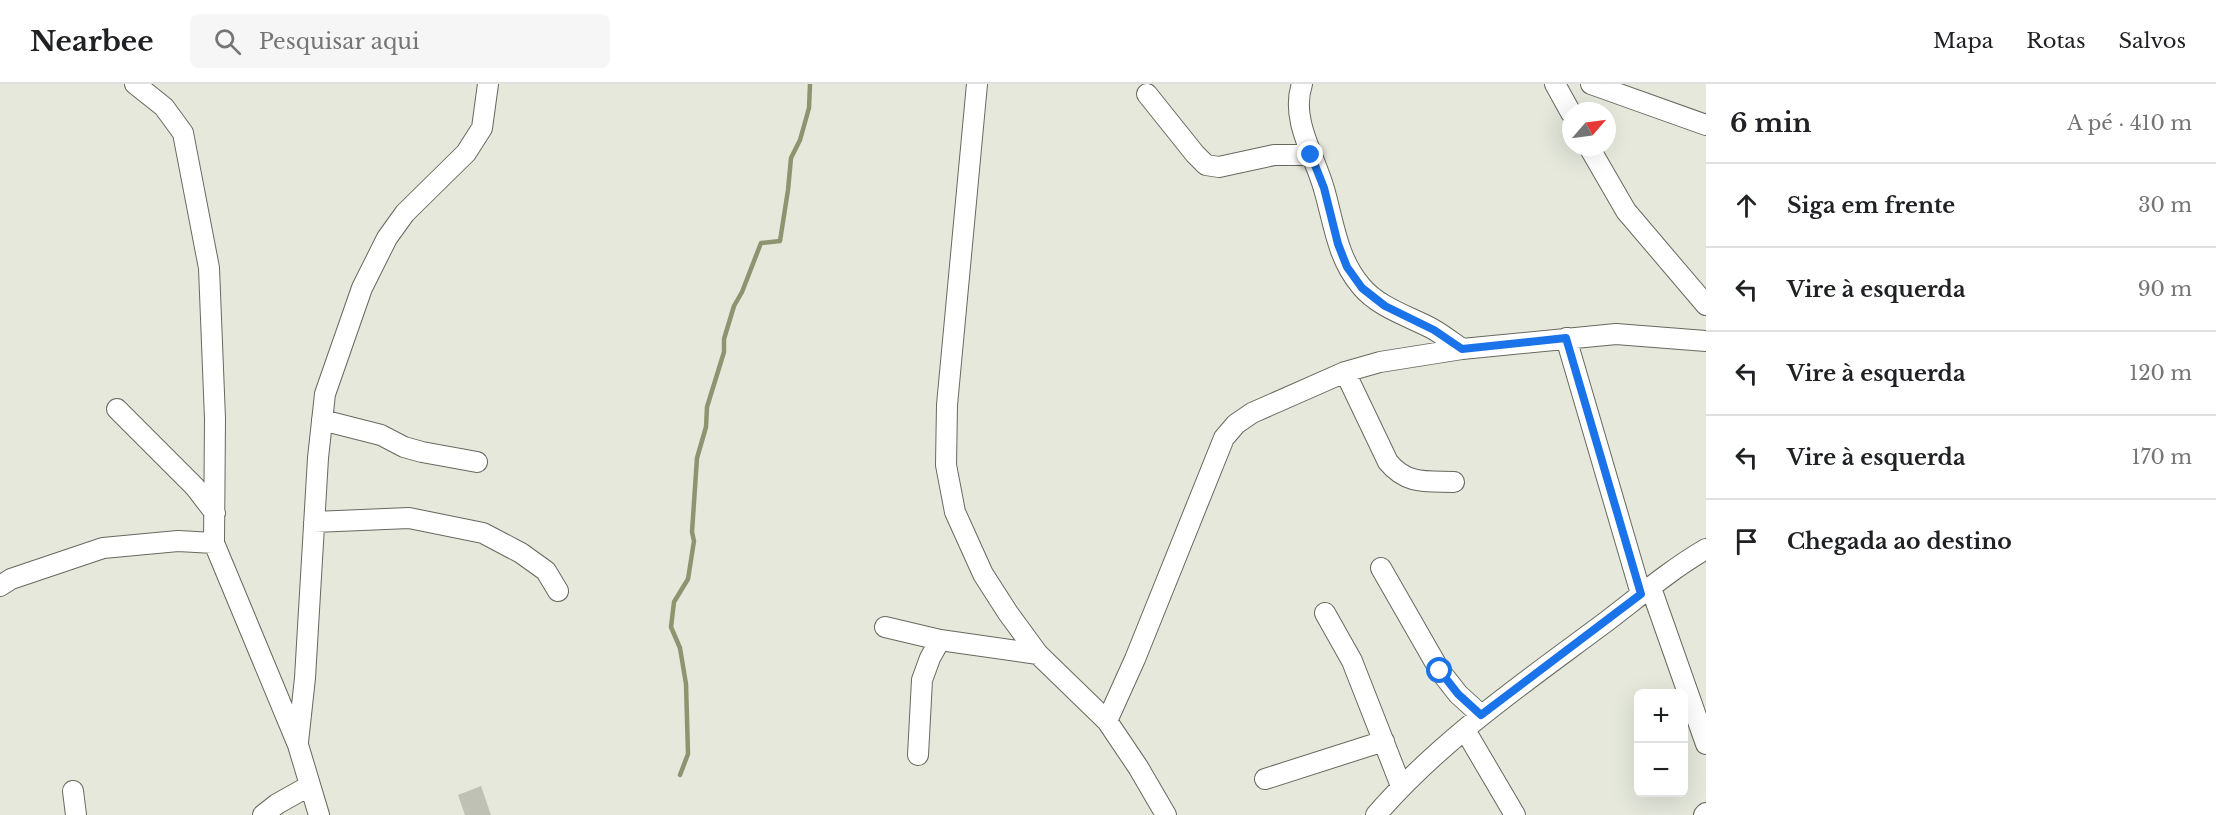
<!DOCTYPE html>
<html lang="pt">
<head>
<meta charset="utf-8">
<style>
	:root { --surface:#fff; --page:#f6f6f6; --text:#202124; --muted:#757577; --line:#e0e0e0 }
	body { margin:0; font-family:"Libre Baskerville",serif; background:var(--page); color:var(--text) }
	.controls { position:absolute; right:18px; bottom:18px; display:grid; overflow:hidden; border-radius:9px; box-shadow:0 6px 24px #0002 }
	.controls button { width:54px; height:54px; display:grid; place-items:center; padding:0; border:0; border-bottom:2px solid var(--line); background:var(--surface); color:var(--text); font:30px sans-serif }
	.compass { position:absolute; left:1562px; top:18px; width:54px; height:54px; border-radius:50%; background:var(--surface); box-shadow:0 6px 24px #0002; rotate:62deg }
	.stop { position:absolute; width:18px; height:18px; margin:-14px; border:4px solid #1a73e8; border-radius:50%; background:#fff }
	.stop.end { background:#1a73e8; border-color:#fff; box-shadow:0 2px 6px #0008 }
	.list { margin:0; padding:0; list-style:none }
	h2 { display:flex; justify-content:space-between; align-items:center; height:78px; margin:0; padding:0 24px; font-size:26px }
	h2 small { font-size:20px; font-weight:400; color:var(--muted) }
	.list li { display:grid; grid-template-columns:39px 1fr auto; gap:18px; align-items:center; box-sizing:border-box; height:84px; padding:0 24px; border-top:2px solid var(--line) }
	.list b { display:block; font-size:22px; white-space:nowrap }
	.list em { font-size:20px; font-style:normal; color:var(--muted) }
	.icon { flex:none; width:33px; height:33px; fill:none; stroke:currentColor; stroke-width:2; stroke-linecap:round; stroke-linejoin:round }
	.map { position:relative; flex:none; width:1706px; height:731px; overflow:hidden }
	header { display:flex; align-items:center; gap:36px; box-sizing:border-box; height:84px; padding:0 30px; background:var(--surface); border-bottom:2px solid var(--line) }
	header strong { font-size:28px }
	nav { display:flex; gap:33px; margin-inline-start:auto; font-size:21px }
	.search { width:420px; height:54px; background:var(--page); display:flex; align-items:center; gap:15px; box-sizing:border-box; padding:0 21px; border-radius:9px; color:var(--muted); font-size:22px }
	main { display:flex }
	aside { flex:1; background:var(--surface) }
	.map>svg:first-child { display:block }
</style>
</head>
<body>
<header>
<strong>Nearbee</strong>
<div class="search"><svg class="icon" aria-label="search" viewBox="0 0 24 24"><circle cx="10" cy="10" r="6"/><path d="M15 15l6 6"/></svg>Pesquisar aqui</div>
<nav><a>Mapa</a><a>Rotas</a><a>Salvos</a></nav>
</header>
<main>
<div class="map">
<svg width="1706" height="731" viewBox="0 0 1706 731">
	<rect width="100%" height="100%" fill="#e5e8db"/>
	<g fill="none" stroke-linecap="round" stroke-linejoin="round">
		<!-- stream -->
		<path stroke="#8e946f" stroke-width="4.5" d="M680,691L688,670L686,600L680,564L671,543L674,518L688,495L694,457L692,448L697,374L706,343L707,323L724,268V255L734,222L742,208L761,159L780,157L788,106L791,74L800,56L809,24L810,0"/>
	</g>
	<!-- building -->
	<path fill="#bec1b4" d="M481,702L491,731H465L458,711Z"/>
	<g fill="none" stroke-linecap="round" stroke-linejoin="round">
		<defs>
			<path id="minor" d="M135,0L164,23L183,49L209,184L215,335L214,459L298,661L319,731
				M977,0L947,321L946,381L955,428L983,490L1008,529L1038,570L1107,637L1138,683L1166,731
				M1302,0C1290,36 1315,72 1324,105C1334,139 1337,174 1361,202C1378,223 1408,232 1431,244C1442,250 1452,258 1462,265
				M1555,0L1571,29
				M1591,0L1706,41
				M1147,10L1195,70L1206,81L1219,83L1274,71H1311
				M1589,63L1626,127L1706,221
				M1566,254L1641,510
				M1345,288L1388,378C1407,401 1427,397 1454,398
				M117,325L195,403L215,429
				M322,336L381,351L404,363L422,368L477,378
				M314,438L409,434L483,449L521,469L546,487L558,507
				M1381,484L1440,587L1458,610L1481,631
				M0,502L11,495L103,464L178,457L214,459
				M1651,504L1706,660
				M1325,529L1352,577L1401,702
				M885,543L940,556L1038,570
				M1107,637L1135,575L1224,354L1236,340L1252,329L1345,288L1380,278L1462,265L1616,250L1706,257
				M1465,646L1515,731
				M298,658L305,594L318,374L325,310L362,204L387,154L405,129L466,69L482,44L488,0
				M918,671L922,596L930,574L940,556
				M1265,695L1384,657
				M73,707L76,731
				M263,731L277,720L309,702
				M1376,731C1440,657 1521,601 1599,543C1634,517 1668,487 1706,465
				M1704,731L1706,729"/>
		</defs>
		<!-- minor casing -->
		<use href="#minor" stroke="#67695e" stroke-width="22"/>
		<!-- minor -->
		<use href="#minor" stroke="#fff" stroke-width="20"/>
	</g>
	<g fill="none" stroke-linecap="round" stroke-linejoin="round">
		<!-- route -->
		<path stroke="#1a73e8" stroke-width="8" d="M1311,71L1324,104L1338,160L1347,183L1362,204L1385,222L1434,246L1462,265L1566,254L1641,510L1481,631L1458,610L1440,587"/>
	</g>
</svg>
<div class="controls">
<button>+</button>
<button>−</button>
</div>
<svg class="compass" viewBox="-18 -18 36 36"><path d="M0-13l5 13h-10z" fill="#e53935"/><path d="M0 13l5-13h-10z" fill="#757577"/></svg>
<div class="stop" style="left:1440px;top:587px"></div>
<div class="stop end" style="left:1311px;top:71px"></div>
</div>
<aside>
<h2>6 min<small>A pé · 410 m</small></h2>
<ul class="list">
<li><svg class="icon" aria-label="ahead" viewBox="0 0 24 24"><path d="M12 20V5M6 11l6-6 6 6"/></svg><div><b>Siga em frente</b></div><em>30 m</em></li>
<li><svg class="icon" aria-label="left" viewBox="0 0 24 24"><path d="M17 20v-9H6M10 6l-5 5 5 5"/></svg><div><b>Vire à esquerda</b></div><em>90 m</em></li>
<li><svg class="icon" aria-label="left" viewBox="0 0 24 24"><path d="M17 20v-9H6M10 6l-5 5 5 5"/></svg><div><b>Vire à esquerda</b></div><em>120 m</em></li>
<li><svg class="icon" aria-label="left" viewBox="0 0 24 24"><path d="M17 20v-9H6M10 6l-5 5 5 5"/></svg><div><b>Vire à esquerda</b></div><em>170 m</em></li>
<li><svg class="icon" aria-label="arrive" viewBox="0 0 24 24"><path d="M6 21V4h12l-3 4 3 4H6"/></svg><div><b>Chegada ao destino</b></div></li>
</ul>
</aside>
</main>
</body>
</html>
